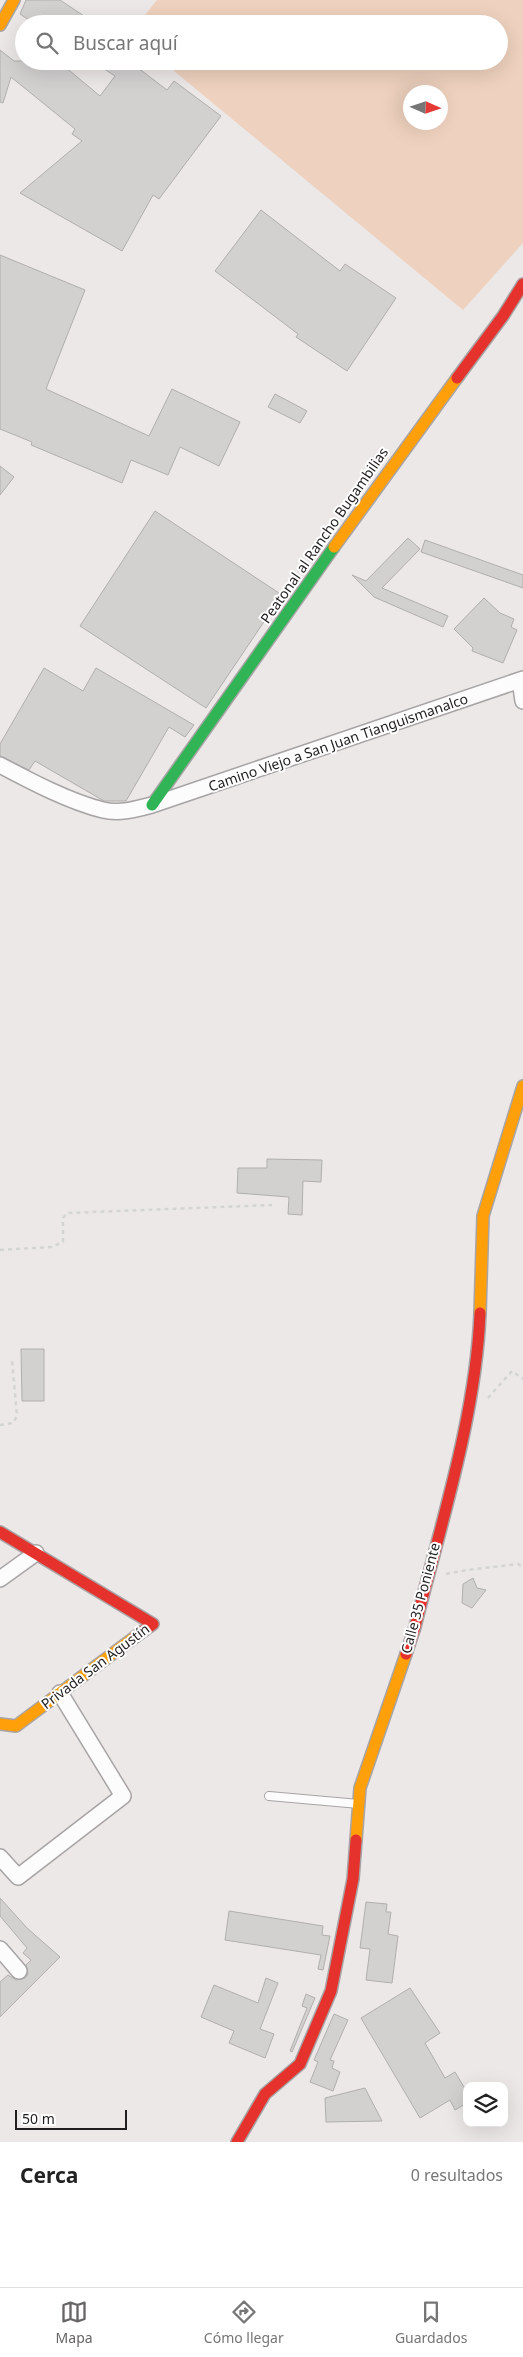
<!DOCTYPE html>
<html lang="es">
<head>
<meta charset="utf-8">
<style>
	:root { --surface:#fff; --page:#f2f2f2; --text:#222; --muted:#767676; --line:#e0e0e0; --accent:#676565 }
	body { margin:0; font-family:"Noto Sans",sans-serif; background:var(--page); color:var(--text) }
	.controls { position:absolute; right:15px; bottom:15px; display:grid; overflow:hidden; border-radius:10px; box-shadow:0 5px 20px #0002 }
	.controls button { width:45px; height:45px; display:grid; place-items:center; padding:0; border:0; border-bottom:1px solid var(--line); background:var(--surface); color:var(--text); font:25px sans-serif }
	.compass { position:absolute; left:403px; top:85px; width:45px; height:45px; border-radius:50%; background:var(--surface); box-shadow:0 5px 20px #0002; rotate:93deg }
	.scale { position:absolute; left:15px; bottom:12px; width:112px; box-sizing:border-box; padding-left:5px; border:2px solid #201e1e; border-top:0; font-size:14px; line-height:18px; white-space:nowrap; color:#201e1e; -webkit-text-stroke:4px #fff; paint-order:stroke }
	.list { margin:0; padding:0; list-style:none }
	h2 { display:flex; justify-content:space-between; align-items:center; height:65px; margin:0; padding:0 20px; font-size:21px }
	h2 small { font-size:16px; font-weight:400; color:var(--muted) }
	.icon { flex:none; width:28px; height:28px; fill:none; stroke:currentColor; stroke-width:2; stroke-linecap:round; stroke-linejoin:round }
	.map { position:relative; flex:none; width:523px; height:2142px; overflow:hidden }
	.search { position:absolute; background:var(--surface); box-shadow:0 5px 20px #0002; left:15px; right:15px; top:15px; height:55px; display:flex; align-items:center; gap:12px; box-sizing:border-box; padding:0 18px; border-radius:28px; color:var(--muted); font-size:19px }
	.sheet { height:145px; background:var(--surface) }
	nav { display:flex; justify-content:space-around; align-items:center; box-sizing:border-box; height:70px; border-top:1px solid var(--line); background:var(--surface); font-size:14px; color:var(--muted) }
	nav a { display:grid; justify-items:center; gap:2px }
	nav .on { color:var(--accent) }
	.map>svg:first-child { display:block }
</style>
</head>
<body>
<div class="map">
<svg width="523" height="2142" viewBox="0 0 523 2142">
	<rect width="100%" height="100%" fill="#ece8e8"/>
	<!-- green -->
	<path fill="#eed1be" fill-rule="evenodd" d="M157,0H523V243L463,310L162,61H499V24H138ZM410,92H440V122H410Z"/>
	<!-- building -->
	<path fill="#d3d0d0" stroke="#b1aeae" d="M26,0H60L96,24H35L20,14Z
		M0,50L14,61H58L100,96L115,76L92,61H129L167,90L174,81L221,116L159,199L153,195L122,251L20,193L82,141L72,134L75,129L11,77L3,103L0,102Z
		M261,210L340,271L345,264L396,298L347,371L296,337L298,334L215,271Z
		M0,255L85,290L46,389L149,436L172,389L240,422L219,466L180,447L168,475L131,460L122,483L31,445L32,442L0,429Z
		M275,394L307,411L300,423L268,407Z
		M0,466L14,477L0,495Z
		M155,511L282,595L206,708L80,626Z
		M408,538L420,549L382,588L448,616L443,627L374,597L352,575L366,581Z
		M425,540L523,575V588L421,552Z
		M484,598L500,613L514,619L511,627L517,630L503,663L472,651L473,648L454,629Z
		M44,668L83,691L96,668L194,725L185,737L169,727L126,801H104L35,761L29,770L0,756V744Z
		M267,1159L322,1160L321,1182L303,1181L302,1215L288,1214L289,1197L237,1193L238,1168H267Z
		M21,1349H44V1401H22Z
		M473,1578L477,1588L486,1590L472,1608L462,1603L463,1584Z
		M0,1898L27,1928L60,1957L0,2017V1982L8,1975L16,1980L25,1978L28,1974L26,1965L31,1960L23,1953L27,1948L0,1916Z
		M366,1902L387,1904L386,1912H391L388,1934L398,1936L392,1983L366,1980L370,1949L360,1948Z
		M229,1911L323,1926L322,1935L330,1936L323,1970L318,1969L321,1955L225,1940Z
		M266,1978L278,1983L260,2029L274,2034L265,2058L229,2043L234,2031L201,2017L214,1985L258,2003Z
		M410,1988L440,2033L425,2043L445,2078L455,2072L467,2092V2103L455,2110L450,2100L420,2118L361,2018Z
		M306,1994L315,1998L292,2052L290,2051L307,2008L302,2006Z
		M334,2014L348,2020L330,2060L334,2061L332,2068L340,2072L333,2091L310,2082L318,2062L314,2060Z
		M365,2088L382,2121L326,2122L325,2098Z"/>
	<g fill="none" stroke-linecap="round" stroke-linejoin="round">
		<defs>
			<path id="lane" d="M269,1796L359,1804"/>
			<path id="street" d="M520,680L523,701
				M0,765C30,781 70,802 103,810C119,814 137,809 152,805L523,679
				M0,1579L36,1553
				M0,1857L18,1877L123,1796L60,1693
				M0,1949L19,1971"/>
			<path id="fast" d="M152,805L334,547"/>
			<path id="slow" d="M0,25L14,0
				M334,547L457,378
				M480,1313L483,1216L523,1086
				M0,1724L16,1726L135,1637
				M356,1840L360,1788L406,1654"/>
			<path id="jam" d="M457,378L503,316L523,284
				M0,1532L153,1624L135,1637
				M406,1654L415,1627C440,1527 476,1416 480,1313
				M237,2142L265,2094L300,2064L331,1991L353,1879L356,1840"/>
		</defs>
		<!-- lane casing -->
		<use href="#lane" stroke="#a8a4a5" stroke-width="10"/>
		<!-- street casing -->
		<use href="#street" stroke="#a8a4a5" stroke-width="18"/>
		<!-- fast casing -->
		<use href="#fast" stroke="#a8a4a5" stroke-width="14"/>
		<!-- slow casing -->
		<use href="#slow" stroke="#a8a4a5" stroke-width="14"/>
		<!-- jam casing -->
		<use href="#jam" stroke="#a8a4a5" stroke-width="14"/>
		<!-- path -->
		<path stroke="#d4d4d4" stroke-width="2.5" stroke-dasharray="4 4" stroke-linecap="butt" d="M0,1250L51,1247L63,1242V1218L67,1213L272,1205
			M488,1398L512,1371L523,1379
			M0,1425L13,1423L17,1416L12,1360
			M446,1574L467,1570L518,1564L523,1567"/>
		<!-- lane -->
		<use href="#lane" stroke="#fcfcfc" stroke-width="8"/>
		<!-- street -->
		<use href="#street" stroke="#fcfcfc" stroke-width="15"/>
		<!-- fast -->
		<use href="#fast" stroke="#30b455" stroke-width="11"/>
		<!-- slow -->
		<use href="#slow" stroke="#ff9f0a" stroke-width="11"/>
		<!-- jam -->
		<use href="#jam" stroke="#e5322d" stroke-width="11"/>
	</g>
	<g text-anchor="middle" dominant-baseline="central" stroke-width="4" stroke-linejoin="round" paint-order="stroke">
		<!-- street labels -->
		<g font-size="14" fill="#201e1e" stroke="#fff">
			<text transform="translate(324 535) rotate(-55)">Peatonal al Rancho Bugambilias</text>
			<text transform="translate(338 742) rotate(-19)">Camino Viejo a San Juan Tianguismanalco</text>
			<text transform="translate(420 1598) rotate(-75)">Calle 35 Poniente</text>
			<text transform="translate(95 1666) rotate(-37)">Privada San Agustín</text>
		</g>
	</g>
</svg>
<div class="controls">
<button><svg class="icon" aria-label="layers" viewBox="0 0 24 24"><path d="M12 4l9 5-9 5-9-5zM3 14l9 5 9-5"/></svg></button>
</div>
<svg class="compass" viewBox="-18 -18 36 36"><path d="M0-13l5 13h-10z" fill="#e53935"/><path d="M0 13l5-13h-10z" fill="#767676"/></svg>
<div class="scale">50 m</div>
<div class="search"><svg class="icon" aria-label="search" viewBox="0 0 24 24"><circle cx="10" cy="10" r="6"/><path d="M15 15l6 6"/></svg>Buscar aquí</div>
</div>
<section class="sheet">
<h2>Cerca<small>0 resultados</small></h2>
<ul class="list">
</ul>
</section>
<nav>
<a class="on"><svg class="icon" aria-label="map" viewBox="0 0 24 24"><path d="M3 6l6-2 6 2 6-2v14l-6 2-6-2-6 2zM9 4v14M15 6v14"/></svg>Mapa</a>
<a><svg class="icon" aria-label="directions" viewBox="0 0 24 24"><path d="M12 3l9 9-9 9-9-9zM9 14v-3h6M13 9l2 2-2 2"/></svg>Cómo llegar</a>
<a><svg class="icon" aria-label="saved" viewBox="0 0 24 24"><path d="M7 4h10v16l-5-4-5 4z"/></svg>Guardados</a>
</nav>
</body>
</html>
